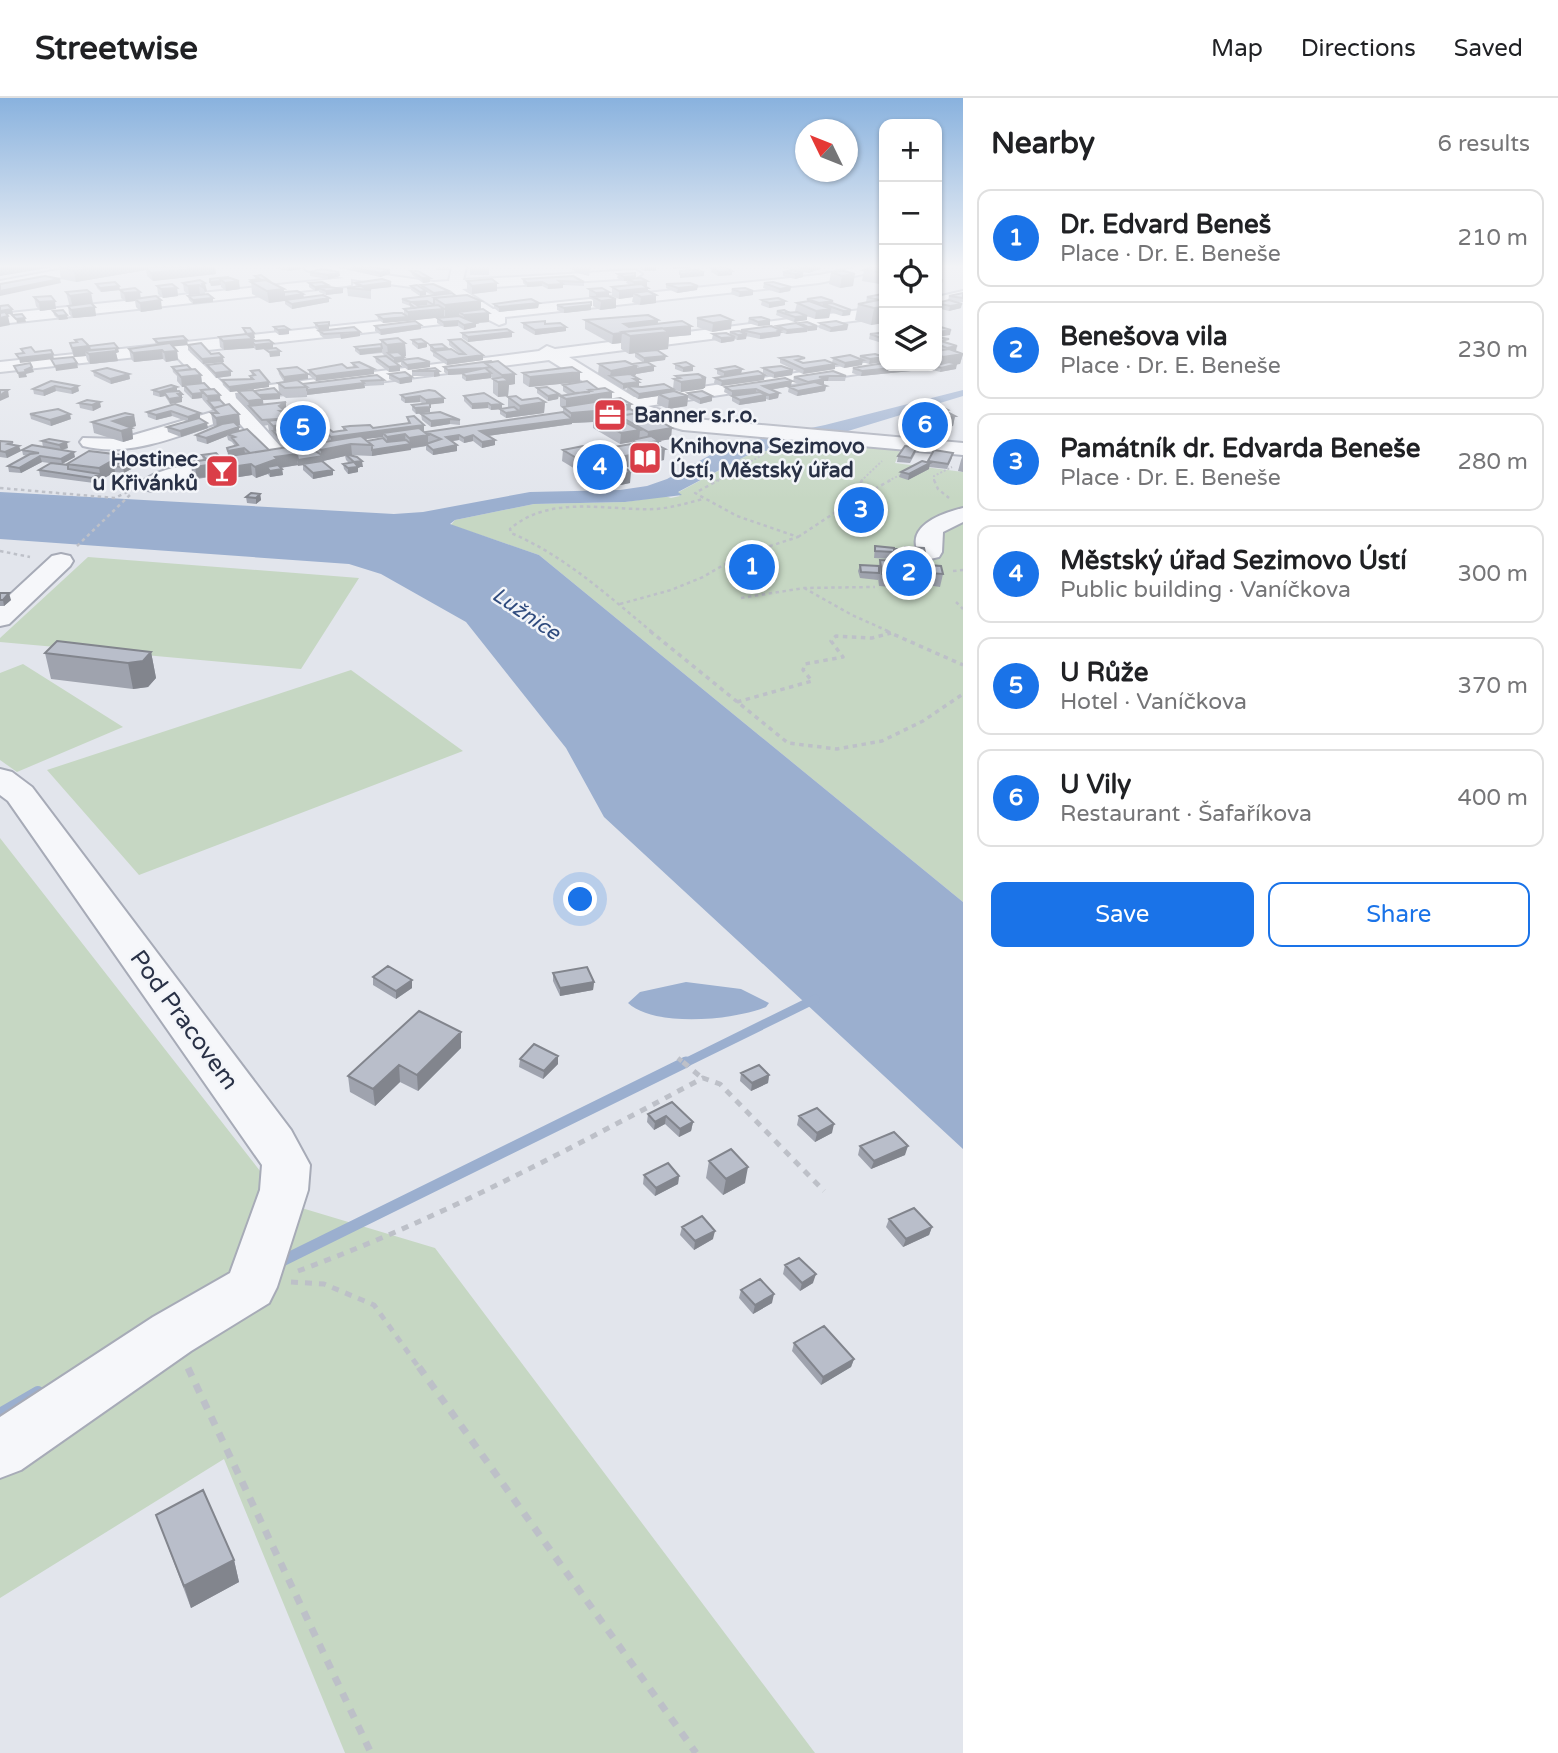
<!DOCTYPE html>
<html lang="en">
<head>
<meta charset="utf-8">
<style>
	:root { --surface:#fff; --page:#f2f2f2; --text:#202124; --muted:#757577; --line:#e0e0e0; --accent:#1a73e8 }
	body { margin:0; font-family:"Varela Round",sans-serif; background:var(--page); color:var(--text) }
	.controls { position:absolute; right:21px; top:21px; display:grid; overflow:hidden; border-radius:14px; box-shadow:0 2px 5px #0004 }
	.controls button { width:63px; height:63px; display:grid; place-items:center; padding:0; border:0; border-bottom:2px solid var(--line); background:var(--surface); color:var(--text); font:35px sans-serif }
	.compass { position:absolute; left:795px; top:21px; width:63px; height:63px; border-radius:50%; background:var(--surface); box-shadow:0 2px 5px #0004; rotate:313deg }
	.you { position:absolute; left:581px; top:802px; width:24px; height:24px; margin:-18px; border:5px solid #fff; border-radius:50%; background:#1a73e8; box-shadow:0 0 0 10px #1a73e833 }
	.badge { display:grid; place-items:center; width:46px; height:46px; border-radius:50%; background:var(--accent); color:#fff; font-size:23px; font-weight:700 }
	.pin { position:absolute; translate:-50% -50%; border:4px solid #fff; box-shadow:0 2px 7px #0006 }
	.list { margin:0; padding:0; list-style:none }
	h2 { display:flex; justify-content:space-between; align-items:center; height:91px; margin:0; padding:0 28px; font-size:30px }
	h2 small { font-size:23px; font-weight:400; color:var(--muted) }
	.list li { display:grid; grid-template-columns:46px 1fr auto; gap:21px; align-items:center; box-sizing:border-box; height:98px; margin:0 14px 14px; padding:0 14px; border:2px solid var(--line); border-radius:14px }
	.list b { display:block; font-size:26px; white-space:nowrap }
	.list p { margin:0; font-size:23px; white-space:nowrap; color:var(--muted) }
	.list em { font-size:23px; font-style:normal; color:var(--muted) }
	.actions { display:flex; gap:14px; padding:21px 28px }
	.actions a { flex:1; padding:16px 0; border:2px solid var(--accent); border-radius:14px; text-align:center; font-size:24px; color:var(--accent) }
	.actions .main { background:var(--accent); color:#fff }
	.icon { flex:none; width:38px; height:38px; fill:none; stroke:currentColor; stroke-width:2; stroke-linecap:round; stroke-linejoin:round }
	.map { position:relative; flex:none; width:963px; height:1655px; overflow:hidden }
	header { display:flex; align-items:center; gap:42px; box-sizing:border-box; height:98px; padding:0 35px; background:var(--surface); border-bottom:2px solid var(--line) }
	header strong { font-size:33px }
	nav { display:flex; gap:38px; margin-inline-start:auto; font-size:24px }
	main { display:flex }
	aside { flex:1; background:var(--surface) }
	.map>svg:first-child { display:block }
</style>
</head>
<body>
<header>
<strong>Streetwise</strong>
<nav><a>Map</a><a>Directions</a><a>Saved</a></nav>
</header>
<main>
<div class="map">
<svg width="963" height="1655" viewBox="0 0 963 1655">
	<rect width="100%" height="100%" fill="#e2e5ec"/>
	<!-- green -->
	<path fill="#c6d7c3" d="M809,342L901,350L895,365L963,374V804L539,457L451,427L455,422L534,406L625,404L665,398L671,400L680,398L677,395L746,358Z
		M88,459L359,480L301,571L0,544V540Z
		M23,566L123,629L17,674L0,662V575Z
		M351,572L463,653L139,777L47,672Z
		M0,740L285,1105L435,1150L815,1655H345L224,1361L0,1500Z"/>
	<!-- water -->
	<path fill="#9bafcf" d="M963,292V298L848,333L746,358L678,394L682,397L625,404L534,406L455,422L450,426L539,457L963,804V1051L604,719L566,650L466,524L381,476L349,466L0,441V394L394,416L423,414L530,394L620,392L647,388L667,381L721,351L739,345L825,327Z
		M686,884L741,891L769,905L766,909C735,922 655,930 628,905L640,894Z"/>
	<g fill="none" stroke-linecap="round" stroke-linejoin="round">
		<!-- stream-far2 -->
		<path stroke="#9bafcf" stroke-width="9" d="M683,966L815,901"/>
		<!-- stream-far1 -->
		<path stroke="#9bafcf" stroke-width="11" d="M278,1165L686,964"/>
		<!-- stream -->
		<path stroke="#9bafcf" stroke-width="14" d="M0,1317L38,1295"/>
		<defs>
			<path id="minor" d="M74,169H101L94,173L0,191V183Z
				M304,169H330L434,184L449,183L452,169H466L463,182L635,172L642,176L635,180L462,191L493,211L819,177L859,169H884L883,172L819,185L505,219V225L499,227L487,221L190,254L230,292L539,253L547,248L555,251L884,209V219L569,259L634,299L884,262V268H892L890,271L648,308L684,320L963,345V357L683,332L641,320L627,311L578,319L568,313L571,309L613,302L549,262L239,302L289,358L286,362H272L234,319C187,334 133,361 83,348L80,344L83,340L120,341L226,310L173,255L0,274V264L476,213L447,192H434L351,181V187L346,188L0,226V216L344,180L306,172Z
				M963,193V201L937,207V199Z
				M243,359L250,361L253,365L250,369L182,382L152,393L144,391L141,386C154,367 220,363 243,359Z
				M963,410V424L943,434L942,454L939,459L930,461L921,459C901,429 942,415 963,410Z
				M61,456L70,458L73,463L70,468L9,526L0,528V506L52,458Z
				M0,671L12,674L32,689L291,1032L310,1067L308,1092L277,1189L269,1205L191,1253L21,1372L0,1380V1319L153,1219L230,1175L260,1092L262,1067L8,703L0,697Z"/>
		</defs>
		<!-- minor casing -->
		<use href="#minor" stroke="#a7abb7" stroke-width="4"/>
		<!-- path-far5 -->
		<path stroke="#bdc0c8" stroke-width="2" stroke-dasharray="2 2" stroke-linecap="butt" d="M716,383L766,355
			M861,383L882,363
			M888,383L900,377
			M934,383V378L952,369"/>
		<!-- path-far4 -->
		<path stroke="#bdc0c8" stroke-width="2.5" stroke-dasharray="3.5 3.5" stroke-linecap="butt" d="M934,382L938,391L949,400
			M0,390L115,400L131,392
			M859,399L848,396L863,382
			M798,439L854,402L891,382
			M77,448L131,396
			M0,453L30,459
			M953,473L963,472
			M804,490L852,517L890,534
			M741,500L804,490L875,489
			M956,504L963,511
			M620,506L671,492L703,479L739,458L798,439L737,418L695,395L719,382
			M652,534C607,497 565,458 511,435L510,431C550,396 607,413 655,411C672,410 687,405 703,401"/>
		<!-- path-far3 -->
		<path stroke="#bdc0c8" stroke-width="3.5" stroke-dasharray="4.5 4.5" stroke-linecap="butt" d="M650,533L788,645L837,651L882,643L923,623L963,596
			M886,533L963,567
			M737,604L812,583L803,572L805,566L843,559L831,543L836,538L872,540L891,535"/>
		<!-- path-far2 -->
		<path stroke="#bdc0c8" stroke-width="4.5" stroke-dasharray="5 5" stroke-linecap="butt" d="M678,960L685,966"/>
		<!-- path-far1 -->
		<path stroke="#bdc0c8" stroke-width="5" stroke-dasharray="7 7" stroke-linecap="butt" d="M683,964L702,980
			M298,1173C438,1122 571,1050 703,980L720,986L824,1093
			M291,1184L324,1186L374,1207L420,1271"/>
		<!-- path -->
		<path stroke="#bdc0c8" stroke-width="7" stroke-dasharray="9 9" stroke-linecap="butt" d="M419,1269L696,1655
			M188,1270L371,1655"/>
		<!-- minor -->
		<use href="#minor" fill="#f6f7fa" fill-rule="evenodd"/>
	</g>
	<!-- wall -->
	<path fill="#9fa3ae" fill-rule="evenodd" d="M59,169H215L216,176L153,183L147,178L146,172L76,184L61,181Z
		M278,169H301V171L289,173L279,171Z
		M349,169L390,176L380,179L349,172Z
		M436,169H450V172H436Z
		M470,169H489V177H470Z
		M569,169H591L589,178L577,175Z
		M638,169H656V173H644Z
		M779,169H822L821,171L808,175Z
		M712,170L732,177L718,178L711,174Z
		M884,171V184L880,186L862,183L864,172Z
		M411,173L430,180V184L423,185L412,177Z
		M844,173L853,188L840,190L829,186L831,174Z
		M310,174H339L340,178L328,181L310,178Z
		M783,174L803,179L795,181L783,178Z
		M618,176L647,183V188H644L648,190V194L656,205L640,207L632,204L633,199L619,201L612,198V189L631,187L626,185L627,183H624L617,180Z
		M255,178L271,184L284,191V194L303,196L304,199L329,204L292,211L285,206V203L269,205L252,196L251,182L255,181Z
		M228,179L240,191L226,193L221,189V187L211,188L210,181Z
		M523,181L584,184V188L563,187V190L548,191L542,188L527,189L523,185Z
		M200,182L207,193L205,194V196L213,200V204L193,206L189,202L188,198L202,197L200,196L189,197L184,193L183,185Z
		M467,183L497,193L472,196L467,191Z
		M309,185L328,187V189L343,195L326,197L319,194V192L315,193L309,189Z
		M355,185L391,189L369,191L371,192V201L348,198L347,190L356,189Z
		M764,185L791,189L790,193L779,195L763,190Z
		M96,186L119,188L120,192L162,211L141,214L136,209L135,203L126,204L121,200L120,192L101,194L97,190Z
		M666,186L697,192L677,195L666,190Z
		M421,187L449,196L481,211L489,224L476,225V229L464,232L458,228L444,229L437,225V220L445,219H444L383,225L378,221L377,217L404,216V211L410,210V208L402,205V201L432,197L426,194V197L420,198L411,192V188L421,190Z
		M157,188L177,190L178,198L163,200L158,196Z
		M589,191L609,194V198L616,210L600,212L593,208V202L589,200Z
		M732,191L753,197L739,199L731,196Z
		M66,194L91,195L96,218L73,220L69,216L68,208H70L69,206Z
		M963,195V204L951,203L961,210L949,213L937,210V213V198L939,204L948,203L949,198Z
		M884,197V225L871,227L855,222L858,206L866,204L867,199Z
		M34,199L56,211L40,213L36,208Z
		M807,201L832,205L850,217L842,218L830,214L829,220L815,221L807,218V222L794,224L776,217L777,213L788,214V215L797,214L795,213L797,205L807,203Z
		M762,202L785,207L769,210L761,207Z
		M539,205L538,210L499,214L494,210V206Z
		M557,207L591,212L564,215L557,212Z
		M53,213L68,221L59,222L54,217Z
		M720,217L731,231L712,234L697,229V220Z
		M749,220L770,227L758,228L748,225Z
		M585,222H658V226L691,228V237L669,239L668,251L652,253L665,262L647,264L654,268V273L636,276L635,278L639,281V289L673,291L672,294L688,298V295L712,303L700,306L688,300L687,308L668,311L657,306L658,298L638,301L626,293L627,290L623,291L598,276L599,266H632L644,265L635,259V255L629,256L621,251V245L612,246L585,231Z
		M315,225L325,232L360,238L325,241L320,237L319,233L315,230Z
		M523,225L545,226L566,233L535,237L523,230Z
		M799,225L817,232L786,236L781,234L780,238L760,241L746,238V241L737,242L735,241L734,243L721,245L712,241L713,236H730V234H741V232L776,230L777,228L798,226Z
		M820,225L848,227L847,232L830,234L819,230Z
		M421,227V231L381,237L375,233V228Z
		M274,229L289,231V236L279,237L274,233Z
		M243,230L255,240H252L253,243L273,245V250L256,252L254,250L224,252L220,249L219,239L245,236Z
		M462,235L512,239L468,244L462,240Z
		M870,236H884V251L881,250L882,245L869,241Z
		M937,239L948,245L956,253L963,256L960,266H956V271L940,274L933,272L934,270L918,272L912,270L911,273L861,278L852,275L853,270L884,268H937V253L940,252L937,251Z
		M154,241L188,247L173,248L177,253L178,262L166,264L163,261L134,264L131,261L129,251L156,247Z
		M75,242L89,248L119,254L116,255L118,263L90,266L87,262L86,258L74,259L72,254L70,245H75Z
		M381,242L405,245L406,258L404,259V262L430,269L408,272L401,267V264L396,265L400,268V273L389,274L376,264L375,259L385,258L382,255L360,257L355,253V249L381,246Z
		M412,242L427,249L418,251L412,246Z
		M449,242L483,262L447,267L433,258V255L430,252V247L447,250V251L460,256L449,247Z
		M188,247L211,256L224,264L203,266L188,252Z
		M860,258L883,264L869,266L862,264V267L844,270L832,265L833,260L860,261Z
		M780,260L804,265L835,266V271L803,276L780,265Z
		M491,263L515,276V286L509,287L508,298L498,299L493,295V281L491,279V280L466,283L462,280V276L448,277L444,274V269Z
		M352,265L374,271V276L316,283L309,277V272L353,269Z
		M675,266L693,273L683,274L675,271Z
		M207,267L231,278L216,280L208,271Z
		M172,269L191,271L201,277L202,285L220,297V302L225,307L239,316L240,327H237L239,333L269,352L285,350L269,333L268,327L263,328L236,300L235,295L254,293L280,296V301L263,302V306L286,309L283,311L285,313V316L317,333L297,336L307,350L292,352L294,354L312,351V346L329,343L322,337V332L333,334L343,332V329L373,330L408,325L407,319L424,327L423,333L426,335L563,314V310L560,308V298L569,297L563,293V287L587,283L612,301L631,306L630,311L671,341L659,343L658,347L664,362L627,369L630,385L611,389L605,385L600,386L562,363L563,352L591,353L631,346L632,344L620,346L593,330V324L572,325V326L488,338L495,342V347L482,350L473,343L464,345L459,342L452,343L457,347V353L433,357L426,352V348L372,358L350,357L363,369H358V374L348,376L344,371L343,366L349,365L346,362L345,358L323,363L333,377L313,381L303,372V367H298L281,370L282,371L283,377L270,379L268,376L256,380L252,377L213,383L209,379L197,380L192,375L191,364L203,362L202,357L220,359L228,358L227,350L235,348L232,344L228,342L227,338L207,346L197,343L196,337L215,329L213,326L211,315H214V314L203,302L202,300L192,301L184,293V289H182L177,283V278L173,274ZM383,339V340L367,343L364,341Z
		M435,270L440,278H412V273Z
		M763,270L793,272L792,277L774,280L763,275Z
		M278,271L308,281L297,283L303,286L384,282V287L365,288V290L307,297V299L286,300L279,295L278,285L284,284L279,276Z
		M717,271H742L741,276L764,282L721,288L714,285L715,280L723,279L717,276Z
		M93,273L129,276L130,281L111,286L94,278Z
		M251,273L269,289L230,294L223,287L222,282L250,281V278L252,277Z
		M833,273L846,278L845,283H824V286L822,287L826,288L825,293L797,298L788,294L789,289L801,287L793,284L794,279Z
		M523,275L580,284L529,289L523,285Z
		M389,276L412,284L400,286L389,281Z
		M676,278L706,280L705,290H704L703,291L681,294L673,291L674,281H676Z
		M51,283L79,293L72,296L56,293L44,298L34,296L33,291Z
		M791,288L771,292L779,295L778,300L769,302L766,301V303L739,307L732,303V298L740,297L732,298L724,294L725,289Z
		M177,289V293L182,296V304L170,306L165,298L160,299L153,297V292Z
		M537,290L559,296L558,301L548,303L537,295Z
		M429,292L444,305L430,306V314L416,316L412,312V307L424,306L420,304L405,305L401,302V297Z
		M464,298L502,306V311L491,312L488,310L472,311L464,303Z
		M508,299L545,304L544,315L506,320L500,316V311L508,310Z
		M79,305L101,309L93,313L80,310Z
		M175,306L200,315V320L208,330L181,339L168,334L167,329L186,323L172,318L156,322L148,319L147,314Z
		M915,310L948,312V314L955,318L953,328L934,331L914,325L915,321L913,320Z
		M30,316L71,321L51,328L31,321Z
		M421,316L460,322V327L450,326L431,329L422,322Z
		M134,317L136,328L130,329L132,330L133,341L123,344L94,335L92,324Z
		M49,341L68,350L62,352L75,359L62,366L68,367L122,357L123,363L132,364L133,370L124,375L115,374L94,385L40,378L39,372L56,366L42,364L21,375L9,374L8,368L27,358L23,357L22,352L43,349L42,343Z
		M0,343L13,344V347L21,353L7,360L0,359Z
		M917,349L916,354L910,365L897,364L898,358Z
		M934,352L952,360L947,371L929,369V371L908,382L899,379L901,374L928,365Z
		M963,357V374L958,373L961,362Z
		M193,381L194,391L181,392L180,386Z
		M260,396L261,402L256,406L247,405L246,399Z
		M858,400L873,410L857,422H846L841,417L842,411L851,409V405L858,403Z
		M875,448L894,454L893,461L874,460Z
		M905,449L928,467L943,476L940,489L927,487L926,492L879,488L878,480V482L860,480L858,473L860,467L879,468L880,462L893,463L896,451L904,452Z
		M0,495L11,502L4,508H0Z
		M151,554L156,580L148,589L133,591L51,581L45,555Z
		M553,875L594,884L593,892L560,898L553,883Z
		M373,879L412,882V890L396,901L373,887Z
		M461,934V950L418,993L400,984L375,1008L350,994L348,978Z
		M558,958V966L543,981L519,969L520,961Z
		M741,975L769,977L768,985L751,993L740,983Z
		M672,1004L693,1024L691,1033L679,1039L665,1026L654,1032L647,1024L648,1016Z
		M799,1018L832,1035L815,1044L797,1027Z
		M860,1048L905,1057L871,1071L858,1057Z
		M709,1063L745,1085L723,1097L706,1080Z
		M644,1077L679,1078L678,1086L655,1098L643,1086Z
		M889,1121L932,1129L929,1137L903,1149L886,1129Z
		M682,1129L713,1141L694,1152L680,1137Z
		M785,1167L813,1185L800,1193L783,1176Z
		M741,1192L772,1205L753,1216L739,1200Z
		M794,1245L854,1261L851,1269L821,1287L792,1253Z
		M156,1417L234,1462L239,1484L191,1510Z"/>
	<!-- shaded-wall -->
	<path fill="#82858d" d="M0,169H53L0,178Z
		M96,169H166L146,170V172L76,184L74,173Z
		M209,169H215L216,176L153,183L151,175Z
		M289,169H301V171L289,173Z
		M644,169H656V173H644Z
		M673,169H690V170L673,171Z
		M817,169H822L821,171L808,175L809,171Z
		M390,172V176L380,179V175Z
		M732,173V177L718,178L719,174Z
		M884,173V184L880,186L883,174Z
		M339,174L340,178L328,181V177Z
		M704,174V178L680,180V176Z
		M803,175V179L795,181V176Z
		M855,176L853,188L840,190L842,178Z
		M635,178V182L627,181V183H624V179Z
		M422,180H430V184L423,185Z
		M60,181L61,185L0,198V193Z
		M943,181L941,190L937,192V184Z
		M220,183L221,187L211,188L210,184Z
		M239,183L240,191L226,193L225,185Z
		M647,183V188L634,189V184Z
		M391,184V189L364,192L363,188Z
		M542,184V188L527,189V185Z
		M205,185L207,193L205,194L202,186Z
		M497,185V193L472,196V188Z
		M563,186V190L548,191V187Z
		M199,187L200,196L189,197L188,188Z
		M328,187V192L319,190V192L315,193V189Z
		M119,188L120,192L101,194L100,190Z
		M698,188L697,192L677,195L678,190Z
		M791,189L790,193L779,195L780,191Z
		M177,190L178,198L163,200L161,191Z
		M648,190L647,198L633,195V199L619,201V193Z
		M284,191V199L303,196L304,200L269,205L267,193Z
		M343,191V195L326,197V193Z
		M426,193V197L420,198V194Z
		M449,193V197L434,199V195Z
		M753,193V197L739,199L740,194Z
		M140,194L141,202L135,201V203L126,204L124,195Z
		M609,194V202L596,201V195Z
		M91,195L93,208L73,210L70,198Z
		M656,197V205L640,207L641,199Z
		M940,198L937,213V199Z
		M213,200V204L193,206V202Z
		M329,200V204L292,211V206Z
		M616,201V210L600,212L601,203Z
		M884,201V225L871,227L874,210Z
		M161,202L162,211L141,214L140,205Z
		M55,203L56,211L40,213L39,204Z
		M427,203V207L412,208V204Z
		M481,203V215L459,214V218L445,219V207Z
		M785,203V207L769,210V205Z
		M539,205L538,210L499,214V209Z
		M962,206L961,210L949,213L950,208Z
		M591,207V212L564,215V210Z
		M95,209L96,218L73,220L71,212Z
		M12,211L13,216L0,217V213Z
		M444,211V219L408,223V214Z
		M831,211L829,220L815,221L816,213Z
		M851,212L850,217L842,218L843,213Z
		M489,215V224L476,225V229L464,232V217Z
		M67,217L68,221L59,222L58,218Z
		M8,218L10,227L0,229V220Z
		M807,218V222L794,224L795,219Z
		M408,219V223L383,225V221Z
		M25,220L26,224L17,225L16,221Z
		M658,222L657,231L623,235L624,226Z
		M732,222L731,231L712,234L713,225Z
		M770,222V227L758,228V224Z
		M458,223V228L444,229L443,224Z
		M329,227V232L319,233L318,228Z
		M421,227V231L381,237L380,232Z
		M848,227L847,232L830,234L831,230Z
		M691,228V237L669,239L668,251L629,256L630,238L625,235Z
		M817,228V232L808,233V229Z
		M566,229V233L535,237V232Z
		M808,230L807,234L786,236L787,232Z
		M289,231V236L279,237L278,232Z
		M781,232L780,238L760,241V236Z
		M951,232L950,237L938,239L939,234Z
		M360,234V238L341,241L340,236Z
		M512,234V239L468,244V239Z
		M254,235L255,240H248L247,236Z
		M622,235L621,245L612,246L613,236Z
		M747,236L746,241L737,242L738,237Z
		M735,239L734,243L721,245V240Z
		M253,241L254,250L224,252L223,243Z
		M187,242L188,247L159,250L158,245Z
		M273,245V250L256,252L255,247Z
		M405,245L406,258L394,260L388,255L387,247Z
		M427,245V249L418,251V246Z
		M89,248L118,250L119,254L116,255L118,263L90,266L89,256L85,253L86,258L74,259L72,250Z
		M957,248L956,253L946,255L947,250Z
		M382,250V254L360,257L359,252Z
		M162,252L163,261L134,264L133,255Z
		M177,253L178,262L166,264L164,254Z
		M280,253V258L270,259L269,254Z
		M53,256L54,261L20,265L19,260Z
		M963,256L960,266L939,269L937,268V264L942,263L943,259Z
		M483,257V262L447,267V262Z
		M666,258L665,262L644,265V260Z
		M223,259L224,264L203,266L202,261Z
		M404,259L405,264L401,262V264L394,265V260Z
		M884,259L883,264L869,266L870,261Z
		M863,262L862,267L844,270L845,265Z
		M430,264V269L408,272L407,267Z
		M77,265L78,270L56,273L55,268Z
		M835,266V271L803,276L804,271Z
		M957,266L956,271L940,274L941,270Z
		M400,268V273L389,274V269Z
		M636,268H654V273L636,276L635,278H610L611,273Z
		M693,268V273L683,274V270Z
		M912,268L911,273L861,278L862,273Z
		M919,268H934V270L918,272Z
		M32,269L34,274L26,276L27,279L19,280L18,275Z
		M485,270V275L448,277V272Z
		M374,271V276L316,283V278Z
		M742,271L741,276L724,279V274Z
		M793,272L792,277L774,280V275Z
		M231,273V278L216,280L215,275Z
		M439,273L440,278L434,279V274Z
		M580,274V284L529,289L530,279Z
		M491,275V280L466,283V278Z
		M129,276L130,281L111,286L110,281Z
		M308,276V281L284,284V279Z
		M515,276V286L509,287L508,298L498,299V284H502V277Z
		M201,277L202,287L182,289L181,279Z
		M765,277L764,282L721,288L722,283Z
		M829,278L828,283H824V286L808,289V284L819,279Z
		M412,279V284L400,286L399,281Z
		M706,280L705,290H704L703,291L681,294V284Z
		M634,281H639V289L627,288V290L623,291V286Z
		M792,283L791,288L762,293L763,288Z
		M269,284V289L230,294L229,289Z
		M364,285L365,290L307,297V292Z
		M55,288L56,293L44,298L43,293Z
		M78,288L79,293L72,296L71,291Z
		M826,288L825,293L797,298L798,293Z
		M177,289V295L164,294L165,298L160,299L159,294Z
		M673,291L672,296H658V298L638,301L639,296Z
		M756,291V296L732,298V293Z
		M8,292L9,299L0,303V297Z
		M612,294V305L566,311V301Z
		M202,295V300L192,301V296Z
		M779,295L778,300L769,302V297Z
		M178,296H182V304L170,306L169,301Z
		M280,296V301L263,302L264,311L249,308L248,303L243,298Z
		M559,296L558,301L548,303V298Z
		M220,297L221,307L208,303L209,309L207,298Z
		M766,297V303L739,307L740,302Z
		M420,298V304L405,305V300Z
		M688,298L687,308L668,311L669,301Z
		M712,298V303L700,306V301Z
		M444,300V305L426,307V302Z
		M100,304L101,309L93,313L92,307Z
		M286,304V309L279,314V308Z
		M545,304L544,315L506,320V315L519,313L520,308Z
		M488,305V310L472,311V306Z
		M502,306V311L491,312V307Z
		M631,306L630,317L619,319L593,320V324L572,325V326L480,339V333L571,321V315Z
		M430,309V314L416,316L415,310Z
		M948,312L947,319L955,318L953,328L934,331L936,320L945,313Z
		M171,313L172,318L156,322V317Z
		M200,315V321L188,324V319Z
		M70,316L71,321L51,328L50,322Z
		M239,316L240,327L217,331L216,320Z
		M134,317L136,328L120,333L113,323Z
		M450,321V326L431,329V323Z
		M317,323V333L278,338L273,333L274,339L273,328Z
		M207,325L208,330L181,339L180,333Z
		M424,327V333L386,338L383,335V339L331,345V339Z
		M239,329V334L227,336V338L207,346L206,340Z
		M132,330L133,341L123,344L121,333Z
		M672,330L671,341L659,343L658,352L665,351L664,362L627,369L626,375L631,374L630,385L611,389L612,377L603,362L647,345L648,334Z
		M640,332L639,343L632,342V344L620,346L621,335Z
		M405,336L406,347L410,346L409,340L428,337V348L426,346V348L411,350V352L372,358V352L387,350V339Z
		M459,337V342L446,344V339Z
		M473,337V343L464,345V340Z
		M495,342V347L482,350V344Z
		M67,344L68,350L61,352L59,347Z
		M306,344L307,350L288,353L287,347Z
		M351,346L352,357L347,358L345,356V358L323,363V364L298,368V362L321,359V352Z
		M457,347V353L433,357V352Z
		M19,348L21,353L7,360L5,354Z
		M244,350L245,355L228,359V353Z
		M74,354L75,359L62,366L61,361Z
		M297,356L298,367L278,370L282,371L283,377L270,379V375L256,380L255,369L275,359Z
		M122,357L124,368H114L115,374L101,382L99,370Z
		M40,358L42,364L21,375L19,370Z
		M362,363L363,369H358V374L348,376V370L354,364Z
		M132,364L133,370L124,375L123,369Z
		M930,365L929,371L908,382L909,376Z
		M251,366L252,377L213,383L211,372Z
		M207,367L209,379L197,380L195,369Z
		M333,372V377L313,381V375Z
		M600,374H606L605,385L600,386Z
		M100,376L101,382L94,385L92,380Z
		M260,396L261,402L256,406V400Z
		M875,404L873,410L857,422L858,416Z
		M9,495L11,502L4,508L3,502Z
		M151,554L156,580L148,589L133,591L128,565Z
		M412,882V890L396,901V893Z
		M594,884L593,892L560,898V890Z
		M461,934V950L418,993L417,977Z
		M558,958V966L543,981L544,973Z
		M399,967L400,984L375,1008L373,991Z
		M769,977L768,985L751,993L752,985Z
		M666,1018L665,1026L654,1032L655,1024Z
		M693,1024L691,1033L679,1039L680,1031Z
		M834,1026L832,1035L815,1044L817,1035Z
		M908,1048L905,1057L871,1071L874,1063Z
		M748,1069L745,1085L723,1097L726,1081Z
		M679,1078L678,1086L655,1098L656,1090Z
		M932,1129L929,1137L903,1149L906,1141Z
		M715,1133L713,1141L694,1152L695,1143Z
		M816,1176L813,1185L800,1193L802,1185Z
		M774,1196L772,1205L753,1216L755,1207Z
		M854,1261L851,1269L821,1287L823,1279Z
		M234,1462L239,1484L191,1510L184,1488Z"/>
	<!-- building -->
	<path fill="#b9beca" stroke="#82858d" stroke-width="2" d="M59,169H96L74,173Z
		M161,169H209L151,175L146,170Z
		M351,169H371L390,172L380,175Z
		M725,169L732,173L719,174L712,170Z
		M798,169H817L809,171Z
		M871,169L884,171V173L883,174L864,172Z
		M322,171L339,174L328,177L310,174Z
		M696,172L704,174L680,176V173Z
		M792,172L803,175L795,176L783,174Z
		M411,173H418L430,180H422Z
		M844,173L855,176L842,178L831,174Z
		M635,175V178L624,179L618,176Z
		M261,177L271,184L266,182L253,183L251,182L260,181L255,178Z
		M45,178L60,181L0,193V186Z
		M573,178L584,184L559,183L563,186L548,187L542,184L527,185L523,181Z
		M228,179L229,180L220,181V183L210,184V181Z
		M230,180L239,183L225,185L220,181Z
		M641,180L647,183L634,184L627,181Z
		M382,181L391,184L363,188L355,185Z
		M492,181L497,185L472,188L467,183Z
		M200,182L205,185L202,186L204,190L199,187L188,188L183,185Z
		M266,182L284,191L267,193L251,184Z
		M115,184L119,188L100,190L96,186Z
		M322,184L328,187L315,189L309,185Z
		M773,184L791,189L780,191L764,185Z
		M690,185L698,188L678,190L666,186Z
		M172,186L177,190L161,191L157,188Z
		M433,186L449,193L434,195L421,187Z
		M641,186L648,190L619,193L612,189Z
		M417,187L426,193L420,194L411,188Z
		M361,188L371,192L347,190Z
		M329,189L343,191L326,193L319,190Z
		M135,190L140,194L124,195L120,192Z
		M602,190L609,194L596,195L589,191Z
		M745,190L753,193L740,194L732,191Z
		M87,192L91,195L70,198L66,194Z
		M297,193L303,196L284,199V194Z
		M648,193L656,197L641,199L633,195Z
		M452,195L456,198L434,200V207L427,203L412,204L420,209L415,210L410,206L411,204L402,201Z
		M963,195V200L949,198Z
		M208,196L213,200L193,202L188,198Z
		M882,196L884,197V201L879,202L867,199Z
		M323,197L329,200L292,206L285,202Z
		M467,197L481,203L445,207L434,200Z
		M51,198L55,203L39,204L34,199Z
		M156,198L161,202L140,205L135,201Z
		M608,198L616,201L601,203L593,199Z
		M821,199L833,203L819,205L807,201Z
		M778,200L785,203L769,205L762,202Z
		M531,201L539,205L499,209L494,206Z
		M884,201V209L874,210L858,206Z
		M949,202L962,206L950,208L937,205Z
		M809,203L831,211L816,213L797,205Z
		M591,204V207L564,210L557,207Z
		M91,205L95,209L71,212L68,208Z
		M832,205L851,212L843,213L823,206Z
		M8,207L12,211L0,213V208Z
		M438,207L444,211L408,214L404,211Z
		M483,211L489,215L464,217L459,214Z
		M63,212L67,217L58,218L53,213Z
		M784,212L788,214L785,215L797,214L807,218L795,219L777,213Z
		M5,214L8,218L0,220V215Z
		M394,215H402L408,219L383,221L377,217Z
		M22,216L25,220L16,221L12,217Z
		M648,217L658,222L624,226L629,229L682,223L691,228L622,234V235L613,236L585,222Z
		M720,217L732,222L713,225L697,220Z
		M459,218L476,225L464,227L458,223L443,224L437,220Z
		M761,219L770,222L758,224L749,220Z
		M415,223L421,227L380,232L375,228Z
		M545,223V226L560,225L566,229L535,232L523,225Z
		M836,223L848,227L831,230L820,225Z
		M329,224V227L318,228L315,225Z
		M807,224L817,228L808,229L799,225Z
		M796,225L808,230L787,232L777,228Z
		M284,228L289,231L278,232L274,229Z
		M771,228L781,232L778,233L780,234L760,236L741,232Z
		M937,228L951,232L939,234L937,233Z
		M354,229L360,234L324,236L319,233Z
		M243,230H250L254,235L247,236Z
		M662,230L669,234L630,238L622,234Z
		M507,231L512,234L468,239L462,235Z
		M739,233L747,236L738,237L730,234Z
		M726,235L735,239L721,240L713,236Z
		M879,235L884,236V240H883L884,241L870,236Z
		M247,236L253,241L223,243L219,239Z
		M183,238L187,242L158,245L154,241Z
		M937,239L949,241L941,243L957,248L947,250L937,246Z
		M398,240L405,245L387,247L381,242Z
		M82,241L89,248L72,250L70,245L77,244L75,242Z
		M421,241L427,245L418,246L412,242Z
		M461,241L483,257L447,262L433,253L451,251L459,256H465L449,242Z
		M269,242L273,245L255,247L253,245V243Z
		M114,245L118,250L90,252L89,248Z
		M170,245L177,253L164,254L162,252L133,255L129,251Z
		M201,245L211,256L219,255L223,259L202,261L188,247Z
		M381,246L382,250L359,252L355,249Z
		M442,246L447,250L434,251L430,247Z
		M31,249L35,254L51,252L53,256L19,260L16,256L24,255L21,251Z
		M116,250V253L89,256L85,253Z
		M276,250L280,253L269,254L265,251Z
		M949,251L963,256L943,259L937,256V253Z
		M657,252L666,258L644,260L635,254Z
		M398,254L404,259L394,260L388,255Z
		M875,256L884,259L870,261L860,258Z
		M850,257L863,262L845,265L833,260Z
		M386,258L400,268L389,269L375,259Z
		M798,258L805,260L796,262L803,265L825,262L835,266L804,271L780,260Z
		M73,259L77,265L55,268L51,261Z
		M418,260L430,264L407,267L401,262Z
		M491,263L492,264L485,265L491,269L485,270L491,275L466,278L462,275L485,270L448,272L444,269Z
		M498,263L515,276L502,277L485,265Z
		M625,263L636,268L611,273L599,266Z
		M359,264L374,271L316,278L309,272L342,266L347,270L357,269L352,265Z
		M647,264L654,268L636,271V268L632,266Z
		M686,264L693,268L683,270L675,266Z
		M949,264L957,266L941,270L936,268L937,267Z
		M30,265L32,269L25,272L26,274L18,275L14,268Z
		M222,265L231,273L215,275L207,267Z
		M884,265V268H912L862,273L853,270Z
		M187,267L191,271L176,273L177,274L172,269Z
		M735,268L742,271L724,274L717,271Z
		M781,268L793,272L774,275L763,270Z
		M297,269L308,276L284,279L278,271Z
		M572,269L580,274L530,279L523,275Z
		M107,270L129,276L110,281L93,273Z
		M435,270L439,273H412Z
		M195,271L201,277L181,279L176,273Z
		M259,272L269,284L229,289L222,282L253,281L250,278L255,277L251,273Z
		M758,273L765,277L722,283L715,280Z
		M833,273L846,278H829L819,279L825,281L808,284L794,279Z
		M405,274L412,279L399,281L389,276Z
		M630,276L639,281H634L639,284L623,286L610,278Z
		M698,276L706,280H703L704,281L681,284L674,281L680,280L676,278Z
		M377,277L384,282L362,283L364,285L307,292V289L303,286Z
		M503,279L509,283L498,284L493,281Z
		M785,280L792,283L763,288L779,295L769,297L756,291L732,293L725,289Z
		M297,282L307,289L285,290L278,285Z
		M51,283L78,288L71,291L55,288L43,293L33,291Z
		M587,283L598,291L589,292V294L575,295L563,287Z
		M815,284L826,288L798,293L789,289Z
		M204,285L210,291L201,292L202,295L192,296L184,287Z
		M664,286L673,291L639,296L627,288L642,289Z
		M171,287L177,289L159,294L153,292Z
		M547,289L559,296L548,298L537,290Z
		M274,290L280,296L259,297L254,293Z
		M605,290L612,294L566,301L560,298L591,293L589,292Z
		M214,291L220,297L207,298L201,292Z
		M0,292H8L5,294H7L0,297Z
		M253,292L263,301L248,303L238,293Z
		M429,292L435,293L444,300L426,302L420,298L405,300L401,297Z
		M179,293L182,296H178L181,299L169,301L164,294Z
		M674,293L688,298L669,301L658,296Z
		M702,293L712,298L700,301L688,295Z
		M760,294L766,297L740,302L732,298Z
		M484,295L502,306L491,307L488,305L472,306L464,298Z
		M516,298L522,302L538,300L545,304L520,308L508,299Z
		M620,300L631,306L615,309L619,311L571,315L563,309Z
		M87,302L100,304L92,307L79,305Z
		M220,302L225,307L214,310L208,303Z
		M286,304L279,308L285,313H280L292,320L262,322L249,308Z
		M430,305V309L415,310L412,307Z
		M175,306L200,315L188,319L171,313L156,317L147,314Z
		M229,306L239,316L216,320L211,315H218L213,310Z
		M938,307L948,312L945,313L955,318L936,320L917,315L923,314L915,310Z
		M514,309L519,313L506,315L500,311Z
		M58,311L70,316L50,322L30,316Z
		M630,311L638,315L619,318L618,320L615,318L619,316V313Z
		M440,314L460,322L450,321L431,323L421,316Z
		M563,314L572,321L480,333L495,342L482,344L473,337L464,340L459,337L446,339L457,347L433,352L426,346L441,341L426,334Z
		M644,314L672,330L648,334L619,318Z
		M125,315L134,317L113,323L132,330L121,333L92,324Z
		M311,317L317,323L273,328L268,323Z
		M612,317L640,332L621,335L593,320Z
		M414,318L424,327L331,339L322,332L329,331L333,334L346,332L343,329L350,328L370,327L373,330L410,325L407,319Z
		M199,320L207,325L180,333L167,329Z
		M234,324L239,329L206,340L196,337L222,326Z
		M419,330L428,337L409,340L405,336L387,339L383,335Z
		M247,331L269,352L250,355L244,350L228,353L227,350L238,347L232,340L235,339L227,336Z
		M292,331L306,344L287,347L273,333Z
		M361,338L372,347L351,346L321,352L312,346Z
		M651,338L659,343L651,344L665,351L603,362L606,365L627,364L618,366L631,374L612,377L606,374H600L563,352L583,348L591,353L637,345L632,342Z
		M383,340L387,344L406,342L411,346L372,352V347L367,343Z
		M49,341L67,344L59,347L42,343Z
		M0,343L13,344L8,346L19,348L5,354L0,353Z
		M32,347L74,354L61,361L40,358L19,370L8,368L30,356L39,355L22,352Z
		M905,348L917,349L911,360L898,358Z
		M288,349L297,356L275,359L277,361L255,369L251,366L211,372L207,367L195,369L191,364Z
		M312,351L323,358L298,362L297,356L294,354Z
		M934,352L953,355L948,366L928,363Z
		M89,353L122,357L99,370L67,366Z
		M216,355L220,359L206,361L202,357Z
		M345,356L357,359L362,363L354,364Z
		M125,362L132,364L123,369L114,368Z
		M322,363L333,372L313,375L303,366Z
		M922,363L930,365L909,376L901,374Z
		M354,364L358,369L348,370L343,366Z
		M51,365L68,367V371L100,376L92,380L39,372Z
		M278,367L282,371L270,373L267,369Z
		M180,381H193V385L180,386Z
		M251,395L260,396L256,400L246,399Z
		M863,397L875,404L858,416H847L842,411L854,408L851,405L861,402L858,400Z
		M875,448L894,450V454L875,453Z
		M905,449L924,450L928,467L941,468L943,476L898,473L900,477L882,476L880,462L898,463L896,451L906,452Z
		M860,467L879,468V475L861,474Z
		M899,479L927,481V485L898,483Z
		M0,495H9L3,502H0Z
		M57,543L151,554L143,563L128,565L45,555Z
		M388,868L412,882L396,893L373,879Z
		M587,869L594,884L560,890L553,875Z
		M419,913L461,934L417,977L399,967L373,991L348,978Z
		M534,946L558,958L544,973L520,961Z
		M759,967L769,977L752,985L741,975Z
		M672,1004L693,1024L680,1031L666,1018L655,1024L648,1016Z
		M817,1010L834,1026L817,1035L799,1018Z
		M894,1034L908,1048L874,1063L860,1048Z
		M731,1051L748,1069L726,1081L709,1063Z
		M668,1065L679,1078L656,1090L644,1077Z
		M914,1110L932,1129L906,1141L889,1121Z
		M702,1118L715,1133L695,1143L682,1129Z
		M799,1160L816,1176L802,1185L785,1167Z
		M760,1181L774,1196L755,1207L741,1192Z
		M824,1228L854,1261L823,1279L794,1245Z
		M203,1392L234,1462L184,1488L156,1417Z"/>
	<!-- sky -->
	<linearGradient id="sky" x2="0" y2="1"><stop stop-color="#89b2de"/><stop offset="0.42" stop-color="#f2f3f6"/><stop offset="1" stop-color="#f2f3f6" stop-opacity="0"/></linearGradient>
	<rect width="963" height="401" fill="url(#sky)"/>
	<!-- icons -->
	<defs>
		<symbol id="office-square" viewBox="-11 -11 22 22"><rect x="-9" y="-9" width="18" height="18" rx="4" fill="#da3e48" stroke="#f3f5f9"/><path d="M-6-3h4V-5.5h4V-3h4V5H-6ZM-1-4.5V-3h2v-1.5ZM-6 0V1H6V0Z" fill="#fff"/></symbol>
		<symbol id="library-square" viewBox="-11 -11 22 22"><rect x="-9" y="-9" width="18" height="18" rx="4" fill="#da3e48" stroke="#f3f5f9"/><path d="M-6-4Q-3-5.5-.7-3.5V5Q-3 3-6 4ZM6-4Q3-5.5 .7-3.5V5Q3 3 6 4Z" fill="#fff"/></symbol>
		<symbol id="bar-square" viewBox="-11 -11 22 22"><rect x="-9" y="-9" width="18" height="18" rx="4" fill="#da3e48" stroke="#f3f5f9"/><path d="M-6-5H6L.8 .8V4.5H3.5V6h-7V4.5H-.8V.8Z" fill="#fff"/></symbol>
	</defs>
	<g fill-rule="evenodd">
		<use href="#office-square" x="591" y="298" width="38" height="38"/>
		<use href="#library-square" x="626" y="341" width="38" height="38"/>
		<use href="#bar-square" x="203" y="354" width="38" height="38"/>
	</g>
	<g text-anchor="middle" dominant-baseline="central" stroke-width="5" stroke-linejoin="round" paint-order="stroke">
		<!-- far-poi labels -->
		<g font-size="21" font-weight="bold" fill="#293146" stroke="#f3f5f9" text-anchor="start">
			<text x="634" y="317">Banner s.r.o.</text>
			<text x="670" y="348">Knihovna Sezimovo<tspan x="670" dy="24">Ústí, Městský úřad</tspan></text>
			<text x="198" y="361" text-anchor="end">Hostinec<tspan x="198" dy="24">u Křivánků</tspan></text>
		</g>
		<!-- far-water labels -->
		<g font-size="21" font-style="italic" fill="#2f4b7e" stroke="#f3f5f9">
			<text transform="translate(526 516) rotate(34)">Lužnice</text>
		</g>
		<!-- street labels -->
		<g font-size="24" fill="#293146" stroke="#f3f5f9">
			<text transform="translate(184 922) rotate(54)">Pod Pracovem</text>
		</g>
	</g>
</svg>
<div class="controls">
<button>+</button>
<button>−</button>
<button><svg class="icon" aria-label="locate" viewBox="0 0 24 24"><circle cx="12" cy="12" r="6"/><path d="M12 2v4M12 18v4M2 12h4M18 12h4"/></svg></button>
<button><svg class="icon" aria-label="layers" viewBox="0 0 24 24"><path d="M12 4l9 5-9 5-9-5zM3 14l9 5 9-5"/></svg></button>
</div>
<svg class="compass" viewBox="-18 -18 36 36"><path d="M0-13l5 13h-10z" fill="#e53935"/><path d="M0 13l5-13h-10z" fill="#757577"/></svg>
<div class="you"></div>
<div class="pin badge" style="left:752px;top:469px">1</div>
<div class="pin badge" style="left:909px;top:475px">2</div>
<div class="pin badge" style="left:861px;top:412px">3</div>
<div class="pin badge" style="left:600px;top:369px">4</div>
<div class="pin badge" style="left:303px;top:330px">5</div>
<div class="pin badge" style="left:925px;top:327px">6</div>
</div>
<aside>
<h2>Nearby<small>6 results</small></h2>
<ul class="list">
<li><span class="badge">1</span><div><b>Dr. Edvard Beneš</b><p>Place · Dr. E. Beneše</p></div><em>210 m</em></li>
<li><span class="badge">2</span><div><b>Benešova vila</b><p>Place · Dr. E. Beneše</p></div><em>230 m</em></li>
<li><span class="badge">3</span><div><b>Památník dr. Edvarda Beneše</b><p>Place · Dr. E. Beneše</p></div><em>280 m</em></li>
<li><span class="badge">4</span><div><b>Městský úřad Sezimovo Ústí</b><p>Public building · Vaníčkova</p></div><em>300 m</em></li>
<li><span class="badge">5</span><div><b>U Růže</b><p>Hotel · Vaníčkova</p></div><em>370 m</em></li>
<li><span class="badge">6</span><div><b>U Vily</b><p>Restaurant · Šafaříkova</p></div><em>400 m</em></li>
</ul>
<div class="actions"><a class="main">Save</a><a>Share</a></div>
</aside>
</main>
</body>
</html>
